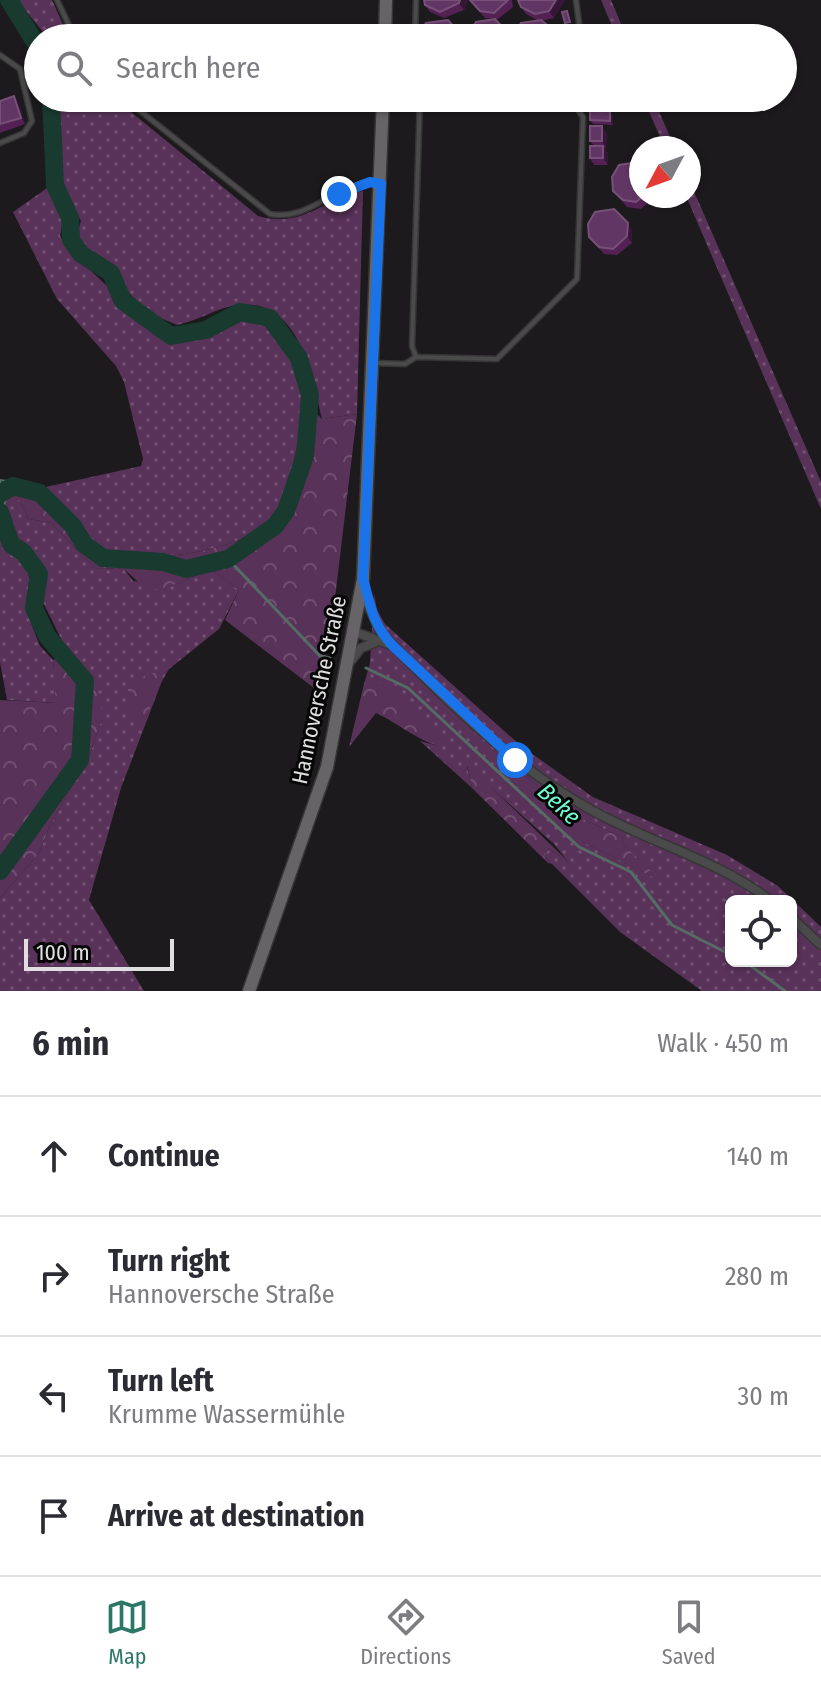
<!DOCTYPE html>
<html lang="en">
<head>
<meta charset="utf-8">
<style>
	:root { --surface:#fff; --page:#f2f2f3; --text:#2b2b33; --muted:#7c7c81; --line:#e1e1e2; --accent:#2d7769 }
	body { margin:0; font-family:"Fira Sans Condensed",sans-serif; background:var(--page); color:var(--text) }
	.controls { position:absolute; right:24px; bottom:24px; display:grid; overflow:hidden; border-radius:12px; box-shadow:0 2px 6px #0004 }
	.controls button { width:72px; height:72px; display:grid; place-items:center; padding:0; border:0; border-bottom:2px solid var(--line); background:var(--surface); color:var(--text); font:40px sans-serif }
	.compass { position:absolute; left:629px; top:136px; width:72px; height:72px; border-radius:50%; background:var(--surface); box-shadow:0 2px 6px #0004; rotate:229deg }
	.scale { position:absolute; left:24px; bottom:20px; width:150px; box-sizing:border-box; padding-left:8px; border:4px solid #e0dfe0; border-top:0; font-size:22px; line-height:28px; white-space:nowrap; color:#e0dfe0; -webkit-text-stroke:6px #060606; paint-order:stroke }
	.stop { position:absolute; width:24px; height:24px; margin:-18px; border:6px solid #1a73e8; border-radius:50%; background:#fff }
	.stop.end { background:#1a73e8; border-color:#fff; box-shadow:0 2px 8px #0008 }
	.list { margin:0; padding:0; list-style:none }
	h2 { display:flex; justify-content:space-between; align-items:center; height:104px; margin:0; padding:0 32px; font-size:34px }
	h2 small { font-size:26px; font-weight:400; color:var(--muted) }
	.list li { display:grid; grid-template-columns:52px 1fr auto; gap:24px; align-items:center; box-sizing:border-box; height:120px; padding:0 32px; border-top:2px solid var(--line) }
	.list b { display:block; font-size:30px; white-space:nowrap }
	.list p { margin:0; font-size:26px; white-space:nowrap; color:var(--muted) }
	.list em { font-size:26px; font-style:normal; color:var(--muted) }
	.icon { flex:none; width:44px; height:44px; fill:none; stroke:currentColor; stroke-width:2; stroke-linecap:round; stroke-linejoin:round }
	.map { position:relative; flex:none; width:821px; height:991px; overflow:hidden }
	.search { position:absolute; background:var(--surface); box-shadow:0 2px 6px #0004; left:24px; right:24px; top:24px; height:88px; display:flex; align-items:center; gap:20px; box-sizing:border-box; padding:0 28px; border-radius:44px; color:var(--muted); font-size:30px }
	.sheet { height:584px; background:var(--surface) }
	nav { display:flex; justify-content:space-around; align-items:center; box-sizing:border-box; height:112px; border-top:2px solid var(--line); background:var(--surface); font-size:22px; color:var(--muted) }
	nav a { display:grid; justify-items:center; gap:4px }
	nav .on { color:var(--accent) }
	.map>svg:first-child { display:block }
</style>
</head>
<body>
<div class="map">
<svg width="821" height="991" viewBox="0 0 821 991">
	<defs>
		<pattern id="grass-dots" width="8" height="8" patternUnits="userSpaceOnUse" patternTransform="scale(2)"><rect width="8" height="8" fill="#59325a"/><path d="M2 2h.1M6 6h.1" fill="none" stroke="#714f71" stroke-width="1.8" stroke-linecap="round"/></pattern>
		<pattern id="forest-crowns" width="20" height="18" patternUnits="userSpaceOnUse" patternTransform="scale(2)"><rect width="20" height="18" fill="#59325a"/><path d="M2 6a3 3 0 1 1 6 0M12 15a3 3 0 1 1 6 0" fill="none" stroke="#714f71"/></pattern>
		<pattern id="water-ripples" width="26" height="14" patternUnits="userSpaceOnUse" patternTransform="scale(2)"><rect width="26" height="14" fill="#193a2f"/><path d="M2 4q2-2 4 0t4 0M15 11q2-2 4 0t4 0" fill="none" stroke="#3a564d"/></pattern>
	</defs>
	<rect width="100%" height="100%" fill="#1c1a1c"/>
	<!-- grass -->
	<path fill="url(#grass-dots)" fill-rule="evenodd" d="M17,0H52L69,38H48Z
		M601,0H611L627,38H617Z
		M58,98H114L258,216C304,229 321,199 363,191L357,414L322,419C313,377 299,297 237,305C216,308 198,321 177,325L147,312L129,293L121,277L92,256L76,236L81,221L61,184Z
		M643,98H653L675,148H665Z
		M689,180L821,482V509L686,196H689Z
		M50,186L64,217L60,236L69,250L107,286L114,303L159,337L171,340L207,335L240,319L265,323C285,349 303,371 307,404C298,436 292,481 278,510C260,550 139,568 103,550C90,544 88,532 79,523C68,511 57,500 46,487L141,466L143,459L124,382L116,366L57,299L13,212Z
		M8,493L16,494L29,519L51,523L95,568L124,569L133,581L171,586L211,569L239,590L219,629L169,669L162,681L121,788L89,900L144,991H0V898L39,853L50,825L89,757L102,719L86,673L69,655L41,598L44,577L33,553L15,540L4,506Z
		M0,527L6,550L24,563L31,582L26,610L40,646L53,660L57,703L7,700L0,662Z
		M374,594L377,610L385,624L521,746L593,797L727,855L778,886L821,927V991H702L620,932L544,856L549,848L570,864L554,844L467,766L472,788L420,741L438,746L364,684L370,663ZM488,746L571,813L623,838L622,843L658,879L583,842ZM731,901H791V961H731Z"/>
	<!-- forest -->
	<path fill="url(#forest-crowns)" d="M307,404L322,419L357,414L333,615L317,701L314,688L225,620L239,590L211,569L171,586L148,591L124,569L95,568L51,523L29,519L16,494L46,487C57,500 68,511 79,523C88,532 90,544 103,550C139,568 260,550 278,510C293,479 298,438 307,404Z
		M69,655L101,696L102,719L89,757L50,825L39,853L0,898V700L56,703L53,660Z
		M166,669L141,722L128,710V689L146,675Z
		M371,678L396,690L443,734L438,746C415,739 398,723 376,713L349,747L364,684Z
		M487,745L571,813L623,838L622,843L661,881L583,842L484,753Z
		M467,764L574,867L549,848L544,856L552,864L548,863L472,788Z"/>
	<!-- water -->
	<path fill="url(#water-ripples)" stroke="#556c64" stroke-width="2" d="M0,480L6,481L16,494L8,493L4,506L7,516L0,518Z"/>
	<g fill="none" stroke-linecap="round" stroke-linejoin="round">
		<!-- stream -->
		<path stroke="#556c64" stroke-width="3" d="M228,559L320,656L330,658
			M366,668L408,688L579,847L631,872L672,925L731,955
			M744,961L785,991"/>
		<!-- river -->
		<path stroke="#193a2f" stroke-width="18" d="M9,0L38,47
			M0,494L13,486L40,493L73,526L84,544L103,558L163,562L186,569L228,559L275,526L286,511L305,456L310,395L299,358L270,318L240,312L206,330L171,336L123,301L111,273L81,254L71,240L70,218L55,185L51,98
			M0,512L11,544L24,553L39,574L34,608L47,636L85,681L80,760L0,871"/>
		<defs>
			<path id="lane" d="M57,0L75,38
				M576,0L581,38
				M415,38L416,0
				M0,55L20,69L32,121L24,133L0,143
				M124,98L270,214C311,222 339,179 378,183
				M416,357L412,346L420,98
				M374,363L405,364L416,357L497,359L577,279L583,117L570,98"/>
			<path id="street" d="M364,583L368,605L381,633C442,697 509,763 586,807C646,842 715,858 771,901
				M355,632L391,645
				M350,662L361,648L374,643
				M791,917L821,945"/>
			<path id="secondary" d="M385,38L386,0
				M249,991L327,767L363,579L383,98"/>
		</defs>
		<!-- lane casing -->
		<use href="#lane" stroke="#373637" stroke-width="7"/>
		<!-- street casing -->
		<use href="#street" stroke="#373637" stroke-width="11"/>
		<!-- secondary casing -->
		<use href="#secondary" stroke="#373637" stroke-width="15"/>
		<!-- lane -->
		<use href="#lane" stroke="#4b4a4b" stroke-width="4"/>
		<!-- street -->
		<use href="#street" stroke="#4b4a4b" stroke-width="8"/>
		<!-- secondary -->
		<use href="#secondary" stroke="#666466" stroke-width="12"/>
	</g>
	<!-- wall -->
	<path fill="#532154" d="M468,0L464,10L444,18L430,12L425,5Z
		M512,0L513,7L498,19L485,18L470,1Z
		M565,0L554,18L541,21L556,35L539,21L526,14L521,7Z
		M14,96L18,103L25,124L0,133V101Z
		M587,98H615L614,106L591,105Z
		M613,115V125L593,124L590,120Z
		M607,133L606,148H604L608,153V165H594L590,158L594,146L590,141Z
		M613,191L641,196H656L641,209L627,207Z
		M632,230V243L617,255L604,254L589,237Z"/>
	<!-- shaded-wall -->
	<path fill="#361638" d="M460,0H468L464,10L459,3Z
		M556,0H565L554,18L549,11Z
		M14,96L18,103L25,124L21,118Z
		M610,111L613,115V125L610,121Z
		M602,126L607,133L606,148L602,141Z
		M603,146L608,153V165L603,158Z
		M628,223L632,230V243L627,236Z"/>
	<!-- building -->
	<path fill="#623664" stroke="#765077" stroke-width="2" d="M424,0H460L459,3L440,12L425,5Z
		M470,0H508L494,13L480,11Z
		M518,0H556L549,11L535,14L521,7Z
		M567,11L570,22L565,23L562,12Z
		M495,19L508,33V38H469L468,34L476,22Z
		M448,20L462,36V38H417V36L426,23Z
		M541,20L551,28L552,38H514V35L521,23Z
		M14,96L21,118L0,124V101Z
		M590,110L610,111V121L590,120Z
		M590,126H602V141H590Z
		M590,146H603V158H590Z
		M638,162L641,164V196H643L636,202L623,200L613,191L612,177L619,165Z
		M614,209L628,223L627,236L613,249L599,247L589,237L588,224L595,212Z"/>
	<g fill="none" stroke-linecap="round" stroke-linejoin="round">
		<!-- route -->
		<path stroke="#1a73e8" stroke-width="10" d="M339,194L370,182L381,184L363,579C371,606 372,624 393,646L515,760"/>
	</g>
	<g text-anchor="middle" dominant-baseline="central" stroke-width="6" stroke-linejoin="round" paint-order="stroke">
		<!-- street labels -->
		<g font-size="22" fill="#e0dfe0" stroke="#060606">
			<text transform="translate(319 690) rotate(-78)">Hannoversche Straße</text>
		</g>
		<!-- water labels -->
		<g font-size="24" font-style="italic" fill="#6dfcd1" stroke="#060606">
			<text transform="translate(559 804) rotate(43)">Beke</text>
		</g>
	</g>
</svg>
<div class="controls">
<button><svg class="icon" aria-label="locate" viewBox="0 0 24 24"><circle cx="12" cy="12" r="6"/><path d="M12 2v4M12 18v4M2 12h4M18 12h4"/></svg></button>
</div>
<svg class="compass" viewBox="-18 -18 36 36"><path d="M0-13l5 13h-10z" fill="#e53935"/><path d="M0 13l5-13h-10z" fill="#7c7c81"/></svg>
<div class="scale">100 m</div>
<div class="stop" style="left:515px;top:760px"></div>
<div class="stop end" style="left:339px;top:194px"></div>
<div class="search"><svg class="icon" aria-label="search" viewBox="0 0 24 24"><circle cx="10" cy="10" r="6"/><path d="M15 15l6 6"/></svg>Search here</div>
</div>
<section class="sheet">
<h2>6 min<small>Walk · 450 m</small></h2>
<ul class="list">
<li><svg class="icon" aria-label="ahead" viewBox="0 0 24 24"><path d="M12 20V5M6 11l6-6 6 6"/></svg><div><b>Continue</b></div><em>140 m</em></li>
<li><svg class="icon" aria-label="right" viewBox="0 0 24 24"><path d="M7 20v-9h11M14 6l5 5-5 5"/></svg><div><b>Turn right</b><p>Hannoversche Straße</p></div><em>280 m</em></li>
<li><svg class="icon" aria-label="left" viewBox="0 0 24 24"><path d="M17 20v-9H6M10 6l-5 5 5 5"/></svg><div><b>Turn left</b><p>Krumme Wassermühle</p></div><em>30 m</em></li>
<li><svg class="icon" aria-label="arrive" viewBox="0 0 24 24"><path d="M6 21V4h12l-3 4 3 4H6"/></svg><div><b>Arrive at destination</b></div></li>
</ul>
</section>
<nav>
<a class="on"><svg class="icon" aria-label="map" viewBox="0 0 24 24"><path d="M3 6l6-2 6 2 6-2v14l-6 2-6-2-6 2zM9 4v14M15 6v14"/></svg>Map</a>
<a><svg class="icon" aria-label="directions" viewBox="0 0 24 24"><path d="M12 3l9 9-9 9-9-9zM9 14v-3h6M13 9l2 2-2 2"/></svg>Directions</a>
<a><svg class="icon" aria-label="saved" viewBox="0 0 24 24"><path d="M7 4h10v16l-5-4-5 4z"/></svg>Saved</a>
</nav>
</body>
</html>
